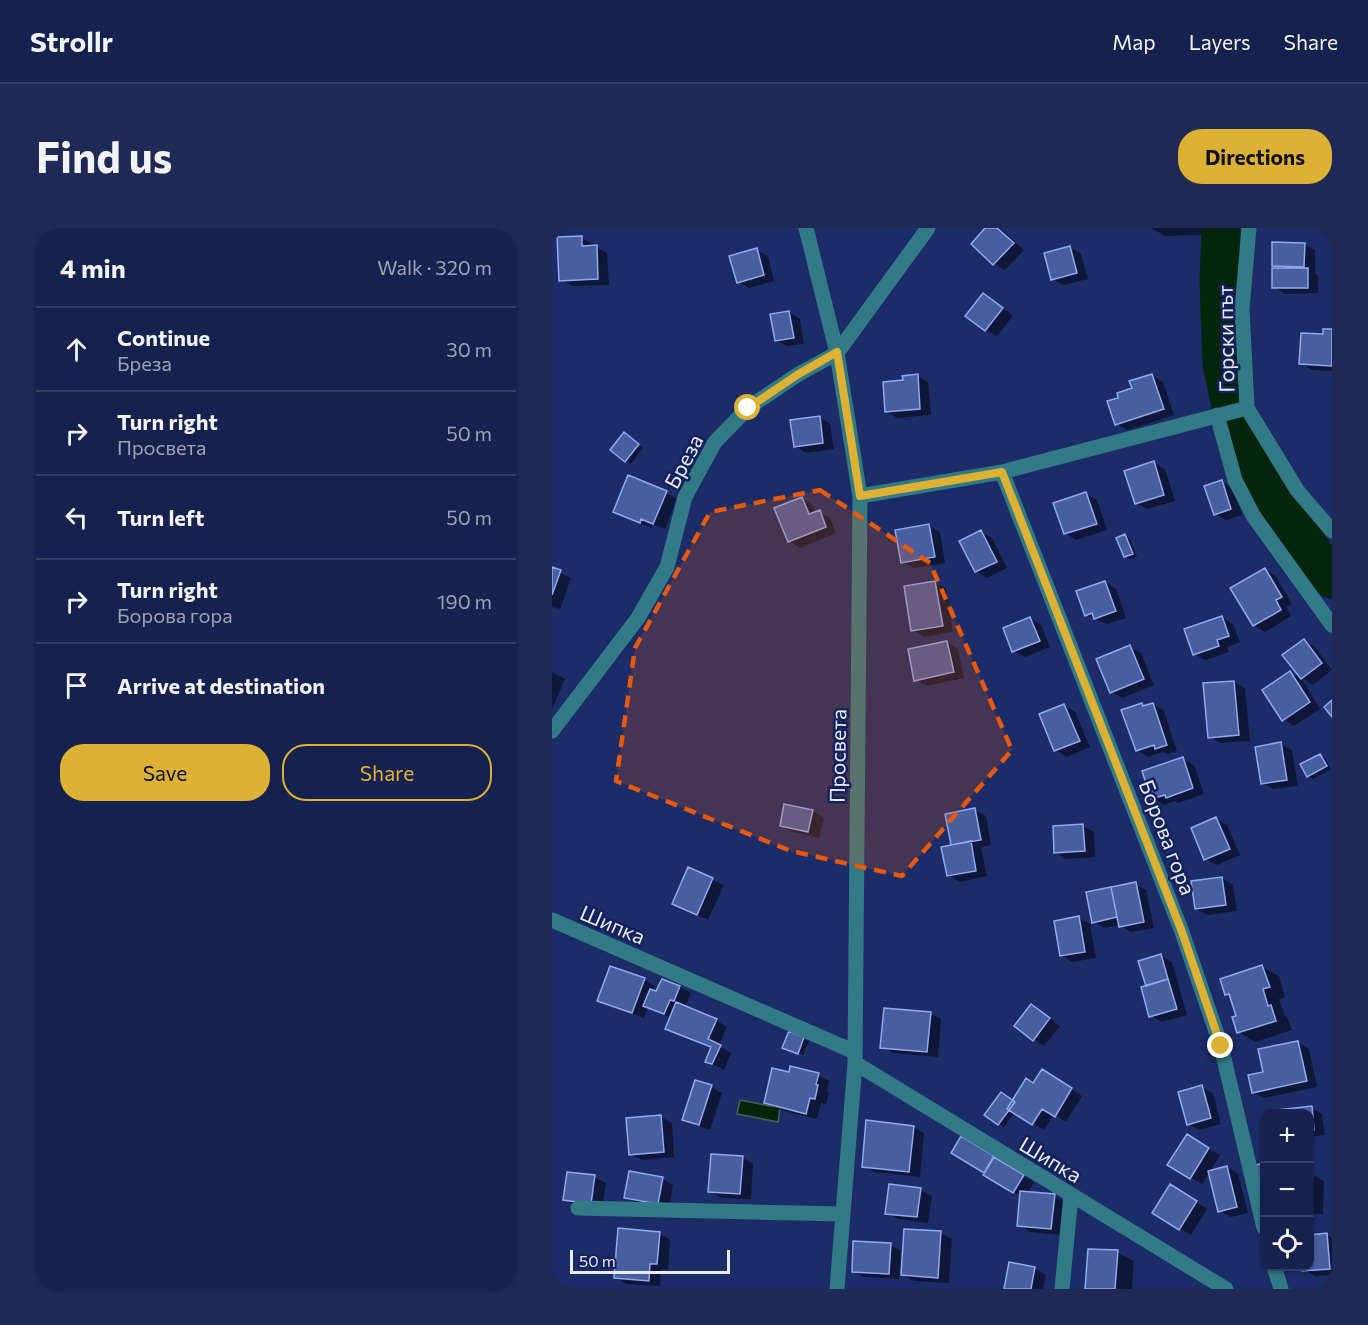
<!DOCTYPE html>
<html lang="en">
<head>
<meta charset="utf-8">
<style>
	:root { --surface:#15214e; --page:#1e2955; --text:#f1f3f6; --muted:#9da3b6; --line:#343e66; --accent:#ddb133 }
	body { margin:0; font-family:Commissioner,sans-serif; background:var(--page); color:var(--text) }
	.controls { position:absolute; right:18px; bottom:18px; display:grid; overflow:hidden; border-radius:12px; box-shadow:0 2px 4px #0004 }
	.controls button { width:54px; height:54px; display:grid; place-items:center; padding:0; border:0; border-bottom:2px solid var(--line); background:var(--surface); color:var(--text); font:30px sans-serif }
	.scale { position:absolute; left:18px; bottom:15px; width:160px; box-sizing:border-box; padding-left:6px; border:3px solid #e6ecfc; border-top:0; font-size:16px; line-height:21px; white-space:nowrap; color:#e6ecfc; -webkit-text-stroke:4px #14215c; paint-order:stroke }
	.stop { position:absolute; width:18px; height:18px; margin:-14px; border:4px solid #ddb133; border-radius:50%; background:#fff }
	.stop.end { background:#ddb133; border-color:#fff; box-shadow:0 2px 6px #0008 }
	.list { margin:0; padding:0; list-style:none }
	h2 { display:flex; justify-content:space-between; align-items:center; height:78px; margin:0; padding:0 24px; font-size:26px }
	h2 small { font-size:20px; font-weight:400; color:var(--muted) }
	.list li { display:grid; grid-template-columns:39px 1fr auto; gap:18px; align-items:center; box-sizing:border-box; height:84px; padding:0 24px; border-top:2px solid var(--line) }
	.list b { display:block; font-size:22px; white-space:nowrap }
	.list p { margin:0; font-size:20px; white-space:nowrap; color:var(--muted) }
	.list em { font-size:20px; font-style:normal; color:var(--muted) }
	.actions { display:flex; gap:12px; padding:18px 24px }
	.actions a { flex:1; padding:14px 0; border:2px solid var(--accent); border-radius:24px; text-align:center; font-size:21px; color:var(--accent) }
	.actions .main { background:var(--accent); color:#111 }
	.icon { flex:none; width:33px; height:33px; fill:none; stroke:currentColor; stroke-width:2; stroke-linecap:round; stroke-linejoin:round }
	.map { position:relative; flex:none; width:780px; height:1061px; overflow:hidden; border-radius:24px }
	header { display:flex; align-items:center; gap:36px; box-sizing:border-box; height:84px; padding:0 30px; background:var(--surface); border-bottom:2px solid var(--line) }
	header strong { font-size:28px }
	nav { display:flex; gap:33px; margin-inline-start:auto; font-size:21px }
	.intro { display:flex; align-items:center; justify-content:space-between; box-sizing:border-box; height:144px; padding:0 36px }
	h1 { margin:0; font-size:42px }
	.button { padding:15px 27px; border-radius:24px; background:var(--accent); color:#111; font-size:21px; font-weight:700 }
	main { display:flex; gap:36px; padding:0 36px }
	aside { flex:1; background:var(--surface); border-radius:24px; box-shadow:0 2px 4px #0004 }
	.map>svg:first-child { display:block }
</style>
</head>
<body>
<header>
<strong>Strollr</strong>
<nav><a>Map</a><a>Layers</a><a>Share</a></nav>
</header>
<div class="intro"><h1>Find us</h1><a class="button">Directions</a></div>
<main>
<aside>
<h2>4 min<small>Walk · 320 m</small></h2>
<ul class="list">
<li><svg class="icon" aria-label="ahead" viewBox="0 0 24 24"><path d="M12 20V5M6 11l6-6 6 6"/></svg><div><b>Continue</b><p>Бреза</p></div><em>30 m</em></li>
<li><svg class="icon" aria-label="right" viewBox="0 0 24 24"><path d="M7 20v-9h11M14 6l5 5-5 5"/></svg><div><b>Turn right</b><p>Просвета</p></div><em>50 m</em></li>
<li><svg class="icon" aria-label="left" viewBox="0 0 24 24"><path d="M17 20v-9H6M10 6l-5 5 5 5"/></svg><div><b>Turn left</b></div><em>50 m</em></li>
<li><svg class="icon" aria-label="right" viewBox="0 0 24 24"><path d="M7 20v-9h11M14 6l5 5-5 5"/></svg><div><b>Turn right</b><p>Борова гора</p></div><em>190 m</em></li>
<li><svg class="icon" aria-label="arrive" viewBox="0 0 24 24"><path d="M6 21V4h12l-3 4 3 4H6"/></svg><div><b>Arrive at destination</b></div></li>
</ul>
<div class="actions"><a class="main">Save</a><a>Share</a></div>
</aside>
<div class="map">
<svg width="780" height="1061" viewBox="0 0 780 1061">
	<rect width="100%" height="100%" fill="#1c2c68"/>
	<!-- water -->
	<path fill="#03250c" stroke="#476154" stroke-width="1.5" d="M188,872L228,880L226,894L185,886Z"/>
	<!-- shadow -->
	<path fill="#0007" d="M435,0H446L450,2L472,22L453,42L442,36L421,16Z
		M599,0H651V7L613,8Z
		M30,10L41,16V19H44L55,25L57,57L20,58L9,52Z
		M752,16L763,22V46L766,48V65L733,66L722,59L729,42L722,38Z
		M518,19L529,26L536,51L511,57L500,51Z
		M204,22L216,28L222,53L197,60L186,54Z
		M431,67L442,73L461,88L445,108L434,102L416,88Z
		M237,84L248,91L252,116L235,118L224,112Z
		M780,103V143L760,142L749,135L772,108Z
		M600,147L611,154L622,187L576,202L564,196L568,171Z
		M365,148L376,154L379,187L345,190L334,183L352,154Z
		M267,189L278,196L282,221L254,225L243,218Z
		M77,209L91,220L79,236L74,233Z
		M602,235L613,241L623,273L595,281L584,275Z
		M670,254L681,260L690,287L674,292L663,286Z
		M114,265L125,271L113,301L101,296L99,300L74,290L63,284Z
		M534,266L545,272L555,302L524,312L513,305Z
		M250,271L261,277L264,285L267,284L278,290L284,305L248,320L237,313Z
		M377,298L388,304L393,335L362,340L350,334Z
		M429,304L440,310L455,340L435,350L424,343Z
		M573,308L578,311L585,328L578,331L573,328Z
		M0,341L19,350L8,381L0,379Z
		M713,341L724,348L740,376L734,379L739,388L713,404L702,397Z
		M383,354L394,361L401,404L372,409L361,402Z
		M553,354L564,361L574,390L555,396L534,387Z
		M670,389L681,396L688,414L675,419L677,424L653,432L642,426Z
		M478,390L489,397L498,419L473,429L462,423Z
		M752,413L763,419L780,442L761,457L750,450Z
		M395,414L406,421L412,450L375,458L364,452Z
		M578,419L589,425L602,457L570,470L559,464Z
		M0,444L13,451L0,481Z
		M738,445L750,451L768,481L742,498L731,491Z
		M682,454L693,460L698,513L669,515L658,509Z
		M589,476L593,479L601,476L612,483L625,523L615,526L611,524L596,529L585,522Z
		M512,477L523,484L538,519L515,529L504,522L489,487Z
		M729,516L740,522L746,558L721,561L710,555Z
		M768,527L773,530L779,541L761,551L756,548Z
		M631,531L642,537L652,566L626,575L623,573L612,577L601,570Z
		M423,582L434,588L439,617L429,619L435,648L408,654L396,647L401,618Z
		M261,583L272,590L267,610L240,604L229,597Z
		M664,590L675,597L688,627L665,637L654,631Z
		M531,598L542,604L543,629L514,631L503,624Z
		M137,641L172,657L156,692L122,676Z
		M670,650L681,657L685,683L656,687L644,681Z
		M583,656L594,662L602,700L579,704L568,697L553,700L542,694Z
		M527,690L538,696L544,730L520,734L509,727Z
		M609,728L620,734L635,787L610,794L599,788L595,759Z
		M59,739L92,752L103,758L101,764L105,765L110,753L128,759L139,765L133,779L164,792L175,799L167,818L179,825L172,842L155,833L160,820L126,806L115,800L119,790L96,779L92,790L58,778L47,772Z
		M710,739L727,748L733,769L727,771L732,786L735,789L740,802L703,814L686,804V789L680,770L674,766Z
		M490,784L508,798L492,818L481,811Z
		M378,785L389,791L386,829L341,825L330,819Z
		M238,805L257,813L251,827L237,822Z
		M746,814L757,821L765,859L712,870L701,864L713,845Z
		M490,843L530,868L514,894L502,886L492,902L463,884L452,899L434,887L462,874L482,857Z
		M238,846L266,847L277,853L275,863L277,864L274,876L269,875L265,891L224,881L213,875Z
		M159,859L170,865L158,902L143,897L132,891Z
		M650,859L661,865L669,896L647,902L636,896Z
		M759,880L770,886L773,907L758,909V886Z
		M109,889L120,895L122,929L90,932L79,926Z
		M361,899L372,905L368,949L322,944L311,938Z
		M635,908L668,927L650,956L617,937Z
		M410,910L482,954L476,965L502,968L513,974L510,1007L478,1004L467,997L469,968L401,925Z
		M190,929L201,936L199,971L169,970L158,963Z
		M675,939L686,946L696,985L679,989L668,983Z
		M758,947H761L772,953L771,986H758Z
		M42,949L54,955L50,981L24,978L13,971Z
		M110,951L121,957L117,981L85,975L74,969Z
		M369,962L380,968L376,995L346,991L335,985Z
		M629,964L655,981L639,1007L602,985Z
		M354,1002L389,1005L400,1011L397,1055L362,1053L351,1047Z
		M107,1005L118,1012L116,1042L109,1041L108,1058L74,1056L63,1049Z
		M775,1007L780,1010V1047L763,1048L752,1042L758,1038V1008Z
		M338,1016L349,1023L347,1051L312,1049L301,1043Z
		M565,1024L582,1033L580,1061H535Z
		M458,1036L483,1040L494,1047L491,1061H453Z"/>
	<g fill="none" stroke-linecap="round" stroke-linejoin="round">
		<!-- river -->
		<path stroke="#03250c" stroke-width="39" d="M669,0L667,53L670,136L684,201L704,244L780,351"/>
	</g>
	<!-- building -->
	<path fill="#495e9f" stroke="#90a9f0" stroke-width="1.5" d="M433,0H445L462,15L441,37L419,16Z
		M30,8V18L45,17L46,51L7,53L5,9Z
		M720,14L753,15L752,39L720,38Z
		M518,18L525,45L499,52L492,25Z
		M205,20L212,47L185,55L177,28Z
		M720,40H756V60H720Z
		M431,65L451,80L433,103L413,88Z
		M237,83L242,110L223,113L218,86Z
		M771,101H780V138L747,136L749,105L771,106Z
		M366,146L368,181L333,184L331,154L351,152L350,148Z
		M600,146L612,181L563,197L555,173L566,170L565,165L580,160L577,153Z
		M268,188L271,215L242,219L238,192Z
		M72,204L87,216L73,234L58,222Z
		M602,233L612,267L583,276L572,243Z
		M76,247L115,263L101,296L89,291L88,295L61,284Z
		M670,252L679,281L662,287L652,258Z
		M534,264L545,296L512,306L501,275Z
		M250,269L257,286L268,282L274,299L236,314L222,280Z
		M377,296L383,329L349,335L343,302Z
		M429,302L445,334L423,344L407,313Z
		M573,306L581,326L572,329L564,310Z
		M0,339L9,342L0,367Z
		M713,340L730,369L724,372L729,382L701,398L678,360Z
		M383,353L391,398L359,403L352,358Z
		M553,353L564,383L542,391L540,385L533,388L524,363Z
		M670,388L677,408L665,412L667,418L641,427L632,401Z
		M478,389L488,413L460,424L451,400Z
		M752,411L770,435L749,451L730,427Z
		M395,413L402,444L362,453L356,421Z
		M578,417L592,451L558,465L544,431Z
		M738,443L758,474L730,493L710,462Z
		M682,453L687,507L656,510L651,455Z
		M780,472V489L772,479Z
		M590,475L591,478L601,475L615,517L603,521L602,517L584,523L569,482Z
		M512,476L528,513L502,523L487,486Z
		M729,514L735,552L709,556L703,519Z
		M768,526L775,538L755,549L748,536Z
		M631,529L641,560L614,570L613,567L599,571L590,543Z
		M232,576L261,582L256,604L228,598Z
		M423,580L429,612L399,617L393,586Z
		M664,589L678,621L652,632L639,600Z
		M531,596L533,623L502,625L501,598Z
		M419,613L424,643L395,648L389,619Z
		M136,639L161,650L145,687L120,676Z
		M670,649L674,677L643,681L639,653Z
		M584,654L592,694L567,699L559,659Z
		M559,659L565,689L540,695L534,664Z
		M527,688L533,724L508,728L502,693Z
		M609,726L616,751L594,758L586,733Z
		M710,737L718,759L711,761L716,778L719,777L724,793L685,805L680,789L684,788L677,766L673,767L668,751Z
		M58,738L93,750L80,785L45,773Z
		M110,751L128,758L122,773L118,772L112,786L91,778L98,761L104,763Z
		M616,751L625,781L597,789L589,759Z
		M124,774L165,791L156,811L169,817L160,836L153,834L159,819L113,801Z
		M479,776L498,790L481,813L462,798Z
		M332,780L379,784L375,824L328,820Z
		M237,803L252,809L246,826L230,820Z
		M746,813L755,853L700,865L696,847L711,844L706,821Z
		M238,838L267,845L264,856L266,857L263,871L258,870L254,886L212,875L220,840L237,844Z
		M490,841L520,860L503,889L490,881L480,897L455,881L474,850L481,855Z
		M143,852L160,857L147,897L130,892Z
		M650,857L659,890L635,897L626,864Z
		M449,864L463,874L446,897L432,887Z
		M760,878L762,902H758V886H725V882Z
		M109,887L112,924L77,927L74,890Z
		M314,892L362,898L357,944L310,939Z
		M635,906L657,920L638,951L615,937Z
		M409,908L442,928L432,945L399,925Z
		M159,926L191,928L188,966L156,964Z
		M442,929L472,947L461,965L431,947Z
		M712,935V947L706,949L704,937Z
		M675,938L685,979L666,984L656,943Z
		M77,943L111,949L106,976L72,970Z
		M15,944L43,947L39,976L11,972Z
		M758,945H761V981H758Z
		M337,956L369,960L365,989L333,986Z
		M618,956L645,973L627,1002L600,985Z
		M468,963L503,966L499,1001L465,998Z
		M66,1000L108,1004L105,1036H98L97,1053L62,1050Z
		M352,1001L389,1003L386,1050L349,1047Z
		M775,1005L778,1041L750,1043V1038H758V1007Z
		M301,1013L339,1015L337,1046L300,1044Z
		M536,1021L566,1022L563,1061H533Z
		M457,1034L483,1039L479,1061H452Z"/>
	<g fill="none" stroke-linecap="round" stroke-linejoin="round">
		<!-- minor -->
		<path stroke="#327b86" stroke-width="15" d="M254,0L285,125L308,268L303,835L285,1061
			M697,0L690,81L695,180L745,262L780,303
			M665,187L683,252L702,289L780,397
			M450,244L630,704L669,818L712,1000
			M308,268L450,244L695,180
			M0,503L86,390L115,339L133,269L163,214L196,180L245,147L285,125L376,0
			M0,692L303,824
			M303,835L674,1061
			M26,980L291,986
			M722,1038L729,1061
			M510,1061L519,967"/>
	</g>
	<g fill="none" stroke-linecap="round" stroke-linejoin="round">
		<!-- route -->
		<path stroke="#ddb133" stroke-width="8" d="M196,180L245,147L285,124L308,268L450,244L630,704L669,818"/>
	</g>
	<!-- marked area -->
	<path fill="#e8590c" fill-opacity="0.2" stroke="#e8590c" stroke-width="4.5" stroke-dasharray="12 8" stroke-linejoin="round" d="M268,262L378,335L460,522L350,648L239,623L64,553L83,420L158,284Z"/>
	<g text-anchor="middle" dominant-baseline="central" stroke-width="5" stroke-linejoin="round" paint-order="stroke">
		<!-- street labels -->
		<g font-size="21" fill="#e6ecfc" stroke="#14215c">
			<text transform="translate(673 111) rotate(-91)">Горски път</text>
			<text transform="translate(131 233) rotate(-62)">Бреза</text>
			<text transform="translate(285 528) rotate(-89)">Просвета</text>
			<text transform="translate(616 609) rotate(69)">Борова гора</text>
			<text transform="translate(61 696) rotate(23)">Шипка</text>
			<text transform="translate(499 931) rotate(31)">Шипка</text>
		</g>
	</g>
</svg>
<div class="controls">
<button>+</button>
<button>−</button>
<button><svg class="icon" aria-label="locate" viewBox="0 0 24 24"><circle cx="12" cy="12" r="6"/><path d="M12 2v4M12 18v4M2 12h4M18 12h4"/></svg></button>
</div>
<div class="scale">50 m</div>
<div class="stop" style="left:196px;top:180px"></div>
<div class="stop end" style="left:669px;top:818px"></div>
</div>
</main>
</body>
</html>
